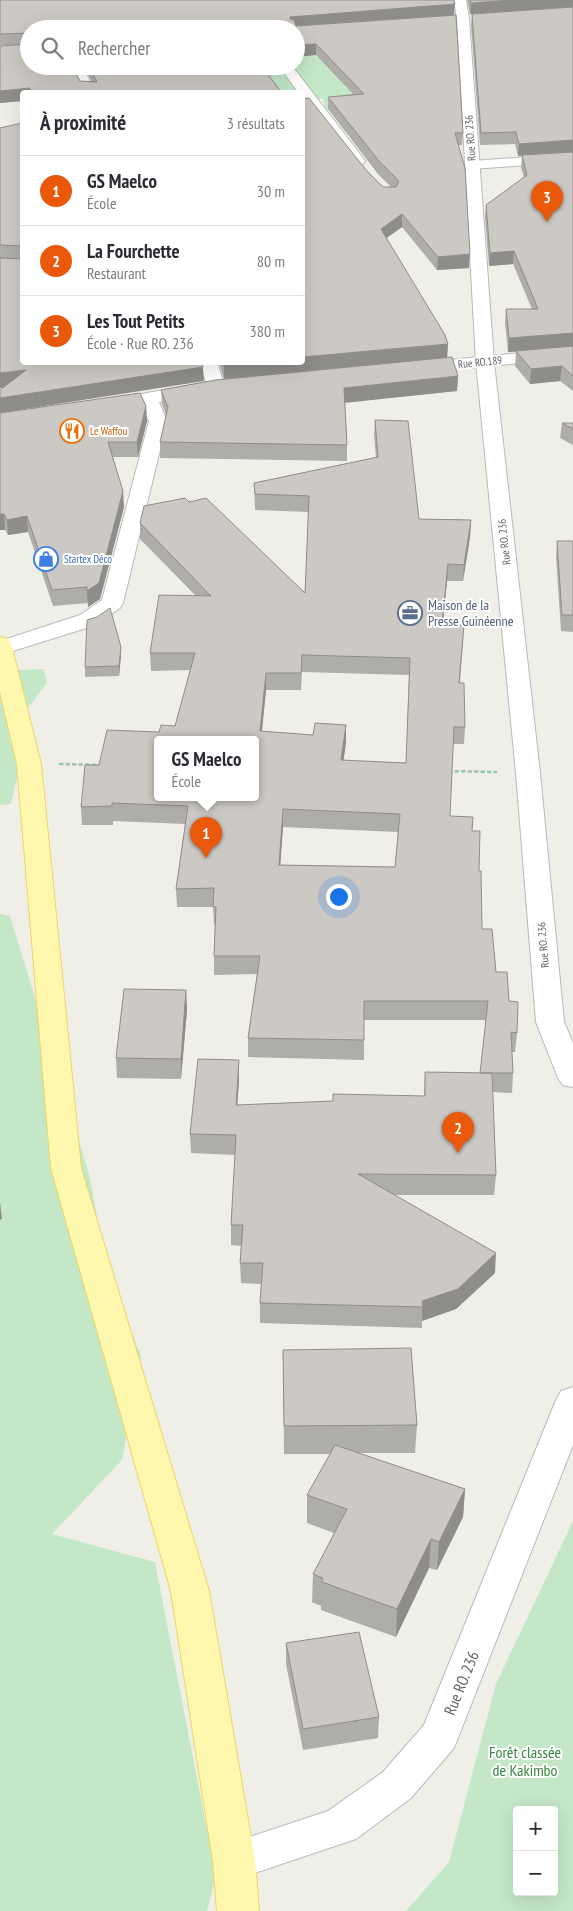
<!DOCTYPE html>
<html lang="fr">
<head>
<meta charset="utf-8">
<style>
	:root { --surface:#fff; --page:#f7f7f7; --text:#2b2b33; --muted:#7c7c81; --line:#e1e1e2; --accent:#ea580c }
	body { margin:0; font-family:"PT Sans Narrow",sans-serif; background:var(--page); color:var(--text) }
	.controls { position:absolute; right:15px; bottom:15px; display:grid; overflow:hidden; border-radius:5px; box-shadow:0 5px 20px #0002 }
	.controls button { width:45px; height:45px; display:grid; place-items:center; padding:0; border:0; border-bottom:1px solid var(--line); background:var(--surface); color:var(--text); font:25px sans-serif }
	.you { position:absolute; left:338px; top:896px; width:18px; height:18px; margin:-12px; border:4px solid #fff; border-radius:50%; background:#1a73e8; box-shadow:0 0 0 8px #1a73e833 }
	.badge { display:grid; place-items:center; width:32px; height:32px; border-radius:50%; background:var(--accent); color:#fff; font-size:16px; font-weight:700 }
	.pin { position:absolute; translate:-50% -41px; filter:drop-shadow(0 1px 2px #0008) }
	.pin::after { content:''; position:absolute; top:26px; width:18px; height:15px; background:inherit; clip-path:polygon(0 0,100% 0,50% 100%) }
	.popup { position:absolute; left:154px; top:736px; width:105px; height:65px; box-sizing:border-box; display:grid; place-content:center; border-radius:5px; background:var(--surface); filter:drop-shadow(0 1px 4px #0005); font-size:16px; white-space:nowrap; color:var(--muted) }
	.popup b { font-size:19px; color:var(--text) }
	.popup::after { content:''; position:absolute; left:50%; top:100%; margin-left:-10px; border:10px solid transparent; border-top-color:var(--surface) }
	.list { margin:0; padding:0; list-style:none }
	h2 { display:flex; justify-content:space-between; align-items:center; height:65px; margin:0; padding:0 20px; font-size:21px }
	h2 small { font-size:16px; font-weight:400; color:var(--muted) }
	.list li { display:grid; grid-template-columns:32px 1fr auto; gap:15px; align-items:center; box-sizing:border-box; height:70px; padding:0 20px; border-top:1px solid var(--line) }
	.list b { display:block; font-size:19px; white-space:nowrap }
	.list p { margin:0; font-size:16px; white-space:nowrap; color:var(--muted) }
	.list em { font-size:16px; font-style:normal; color:var(--muted) }
	.icon { flex:none; width:28px; height:28px; fill:none; stroke:currentColor; stroke-width:2; stroke-linecap:round; stroke-linejoin:round }
	.map { position:relative; flex:none; width:573px; height:1911px; overflow:hidden }
	.search { position:absolute; background:var(--surface); box-shadow:0 5px 20px #0002; left:20px; top:20px; width:285px; height:55px; display:flex; align-items:center; gap:12px; box-sizing:border-box; padding:0 18px; border-radius:28px; color:var(--muted); font-size:19px }
	.panel { position:absolute; background:var(--surface); box-shadow:0 5px 20px #0002; left:20px; top:90px; width:285px; height:275px; border-radius:5px }
	.map>svg:first-child { display:block }
</style>
</head>
<body>
<div class="map">
<svg width="573" height="1911" viewBox="0 0 573 1911">
	<rect width="100%" height="100%" fill="#f0efe7"/>
	<!-- green -->
	<path fill="#c4e7c8" fill-rule="evenodd" d="M305,54L331,60L365,84L342,86L354,90L371,88L339,115L325,109L323,98L304,104L303,106L302,92H217L162,66H296V55Z
		M0,668L20,670L44,669L47,683L32,703L11,723L10,742L20,765L11,804L0,805Z
		M0,914L10,916L89,1174L108,1275L141,1356L122,1460L52,1534L155,1562L216,1876L207,1911H0Z
		M573,1521V1911H406L449,1862L496,1684ZM517,1810H554V1892H517Z"/>
	<g fill="none" stroke-linecap="round" stroke-linejoin="round">
		<defs>
			<path id="minor" d="M68,66H82L96,92H82Z
				M279,66H292L363,158L365,161L363,164H353L302,98V92H298Z
				M573,154V162L472,169L467,168L465,165L467,162L472,161Z
				M573,348V358L418,373L412,372L409,368L412,364L418,363Z
				M199,362H217L225,387L223,391L216,393L209,391Z
				M198,384L205,386L207,390L205,394L159,402L167,421L123,603L120,608L96,625L0,655V641L80,615L102,600L149,421L141,405L108,411L101,409L99,405L101,401Z"/>
			<path id="tertiary" d="M454,0H466L469,19L494,362L540,773L564,1022L573,1043V1087L563,1085L558,1078L536,1022L516,773L476,362L457,19Z
				M573,1387V1445L454,1748L411,1798L356,1839L234,1880L219,1875L213,1861L219,1847L328,1811L383,1772L424,1725L556,1400L561,1391Z"/>
			<path id="primary" d="M0,637L8,639L11,644L41,764L81,1168L209,1591L255,1861L259,1911H217L213,1861L171,1591L51,1168L17,764L0,692Z"/>
		</defs>
		<!-- minor casing -->
		<use href="#minor" stroke="#b7b9bd" stroke-width="2"/>
		<!-- tertiary casing -->
		<use href="#tertiary" stroke="#b7b9bd" stroke-width="2"/>
		<!-- primary casing -->
		<use href="#primary" stroke="#efd561" stroke-width="2"/>
		<!-- path -->
		<path stroke="#9cc6ac" stroke-width="2.5" stroke-dasharray="4.5 2" stroke-linecap="butt" d="M59,764L103,765
			M448,771L497,772"/>
		<!-- minor -->
		<use href="#minor" fill="#fff" fill-rule="evenodd"/>
		<!-- tertiary -->
		<use href="#tertiary" fill="#fff" fill-rule="evenodd"/>
		<!-- primary -->
		<use href="#primary" fill="#fef8af" fill-rule="evenodd"/>
	</g>
	<!-- wall -->
	<path fill="#afada9" fill-rule="evenodd" d="M0,0L454,15L463,133L462,145H458L469,268L437,270L402,227L386,238L448,344L447,358L458,376L457,391L345,402L347,445V461L160,458V442L166,415L162,404L161,390L375,365L224,379L219,362H302L366,170L383,187H391L378,174L328,109V97L353,94L316,55L296,57V29H29V66L80,81L92,82L84,66H262L22,92V101L0,103V46L22,45H0Z
		M467,0H573L470,14Z
		M573,7V391L560,381L530,384L515,366L516,352H508L505,323L506,309H532L513,264L489,266L485,218L486,205L524,178L521,167L522,156H518L515,144L480,145L471,25L472,14Z
		M0,128L204,381L0,388Z
		M146,406L147,421L138,457H113L124,507L100,599L88,607V603L53,606L28,532L8,535L5,530H0V413Z
		M375,420L419,519L471,520L470,537L463,581H447L443,624L464,625L460,683L465,727L464,744H453L450,816L472,831L479,871L482,929L496,972L509,1001L517,1033L515,1052H512L513,1073L512,1093L492,1092L496,1175L494,1195H393L495,1273L456,1309L422,1321V1328L260,1323V1303L261,1284L241,1283L240,1263L241,1246L231,1245V1225L235,1155L191,1153L190,1134L239,1080L237,1105L333,1101L424,1096L425,1072L480,1073L486,1020H364V1060L248,1057V1038L257,974L214,975V956L215,925H214L213,907H177L176,889L185,824L113,821V825H82L81,807L99,765L159,732L175,726L190,670L151,671L150,653L195,595L140,539V523L189,502L305,593L309,512L255,510L254,483L376,458L374,436ZM302,672L409,675L406,763L343,761L346,743V725L313,735L262,731L266,690H301ZM283,827L398,832L395,867L280,865Z
		M562,423H573V445L560,438Z
		M557,541H573V632L561,631L556,557Z
		M97,617L121,647V656L119,676L85,677V667Z
		M186,990L187,1010L181,1079L117,1078L116,1058Z
		M283,1350L417,1425L415,1453H358L465,1489L463,1517L437,1570L429,1568L396,1637L321,1610V1606L312,1602L313,1574L334,1533L307,1523V1495L330,1454H284Z
		M286,1643L379,1717L378,1738L303,1750L286,1664Z"/>
	<!-- shaded-wall -->
	<path fill="#8f8d89" d="M514,0H573V7L470,14L471,3Z
		M455,4L454,15L290,28V17Z
		M316,44V55L296,57V45Z
		M30,88V92H22V101L0,103V91Z
		M573,140V152L518,156L519,144Z
		M402,214V227L381,242V229Z
		M514,251L513,264L489,266L490,253Z
		M470,254L469,268L437,270L438,257Z
		M573,333V347L508,352L509,338Z
		M448,344L447,358L224,379V365L246,362H302V357Z
		M562,366L560,381L530,384L531,369Z
		M203,367L204,381L0,413V398Z
		M26,370L27,384L0,388V373Z
		M458,376L457,391L344,403V388Z
		M146,406L147,421L138,457L137,442Z
		M123,491L124,507L100,599L88,607L87,591Z
		M0,514H4L5,530H0Z
		M27,516L28,532L8,535L7,520Z
		M471,520L470,537L463,581L464,565Z
		M448,564L447,581L441,641L442,624Z
		M121,647V656L119,676V666Z
		M266,673V690L260,749V731Z
		M346,725V743L341,778V760Z
		M283,809V827L279,884V865Z
		M186,990L187,1010L181,1079V1059Z
		M239,1060V1080L236,1124V1105Z
		M0,1202L2,1219L0,1220Z
		M496,1253L495,1273L456,1309L422,1321V1301Z
		M465,1489L463,1517L437,1570L439,1542Z
		M431,1539L429,1568L396,1637L397,1609Z"/>
	<!-- building -->
	<path fill="#ccc9c4" stroke="#8f8d89" fill-rule="evenodd" d="M0,0H454L455,4L290,17V19L294,20L296,26L456,15L463,133H455L465,168L470,254L438,257L402,214L381,229L445,335L448,344L302,357V99L309,98L366,170L383,187H396L399,181L379,161L328,97L364,94L316,44L296,45V29H29V33L0,34Z
		M470,0H514L471,3Z
		M573,7V140L519,144L516,132L481,133L472,14Z
		M29,44V66H72L80,81L97,82L89,66H262L281,92H30V88L0,91V46Z
		M22,123V362H202L203,367L0,398V390L26,370L0,373V258L22,259V246L0,245V128Z
		M573,152V333L509,338L506,309H538L514,251L490,253L486,205L527,175L522,155Z
		M573,346V376L562,366L531,369L516,351Z
		M452,357L458,376L344,388L347,445L160,442L168,407L161,390L216,380Z
		M223,362H246L224,365Z
		M140,393L146,406L137,442H108L123,491L99,583L87,591V587L52,590L27,516L7,520L4,514H0V413Z
		M375,420L408,421L419,519L471,520L464,565L448,564L442,624L464,625L459,683H464L465,727H454L450,816L473,817L472,831H480L479,871H481L482,929H492L496,972H507L509,1001L518,1002L517,1033L511,1032L513,1073H480L488,1001H364V1040L248,1038L260,956H214L216,907H213L214,888L176,889L188,806L112,803V806L81,807L85,765H99L107,730L159,732L161,725L175,726L195,653H150L159,595L211,596L140,523L144,506L185,498L189,502L206,498L305,593L309,496L255,494L254,483L378,457ZM302,655L410,658L406,763L341,760L346,725L315,723L313,735L260,731L266,673H301ZM157,739H255V797H157ZM283,809L400,814L395,867L279,865Z
		M562,423H573V429Z
		M557,541H573V615H562Z
		M110,608L121,647L119,666L85,667L87,620L97,617Z
		M124,989L186,990L181,1059L116,1058Z
		M198,1059L239,1060L236,1105L333,1101V1094L425,1096V1072L492,1073L496,1175L358,1174L496,1253L458,1289L422,1301L423,1307L260,1303L263,1263H240L243,1225H231L236,1135L190,1134Z
		M411,1348L417,1425L284,1426L283,1350Z
		M335,1445L465,1489L439,1542L431,1539L397,1609L322,1582L323,1578L313,1574L347,1509L307,1495Z
		M359,1632L379,1717L303,1729L286,1643Z"/>
	<!-- icons -->
	<defs>
		<symbol id="restaurant-ring" viewBox="-11 -11 22 22"><circle r="9.5" fill="#fff" stroke="#e8710a" stroke-width="1.5"/><path d="M-5-6h1v4h1v-4h1v4h1v-4h1v5L-1.5 .5V6h-2V.5L-5-1ZM5-6V6H3V1.5H1.5Q1.5-4 5-6Z" fill="#e8710a"/></symbol>
		<symbol id="shop-ring" viewBox="-11 -11 22 22"><circle r="9.5" fill="#fff" stroke="#3f7fe0" stroke-width="1.5"/><path d="M-5-2.5h2.3a2.7 3.5 0 0 1 5.4 0H5L5.5 6h-11ZM-1.5-2.5h3a1.5 2.3 0 0 0-3 0Z" fill="#3f7fe0"/></symbol>
		<symbol id="office-ring" viewBox="-11 -11 22 22"><circle r="9.5" fill="#fff" stroke="#5c6f8a" stroke-width="1.5"/><path d="M-6-3h4V-5.5h4V-3h4V5H-6ZM-1-4.5V-3h2v-1.5ZM-6 0V1H6V0Z" fill="#5c6f8a"/></symbol>
	</defs>
	<g fill-rule="evenodd">
		<use href="#restaurant-ring" x="58" y="417" width="28" height="28"/>
		<use href="#shop-ring" x="32" y="545" width="28" height="28"/>
		<use href="#office-ring" x="396" y="599" width="28" height="28"/>
	</g>
	<g text-anchor="middle" dominant-baseline="central" stroke-width="4" stroke-linejoin="round" paint-order="stroke">
		<!-- far-street labels -->
		<g font-size="11" fill="#5e6167" stroke="#fff">
			<text transform="translate(470 138) rotate(-94)">Rue RO. 236</text>
			<text transform="translate(480 362) rotate(-6)">Rue RO.189</text>
			<text transform="translate(504 542) rotate(-96)">Rue RO. 236</text>
			<text transform="translate(543 945) rotate(-95)">Rue RO. 236</text>
		</g>
		<!-- far-food labels -->
		<g font-size="11" fill="#c56008" stroke="#fff" text-anchor="start">
			<text x="90" y="431">Le Waffou</text>
		</g>
		<!-- far-shop labels -->
		<g font-size="11" fill="#366cbe" stroke="#fff" text-anchor="start">
			<text x="64" y="559">Startex Déco</text>
		</g>
		<!-- service labels -->
		<g font-size="14" fill="#4e5e75" stroke="#fff" text-anchor="start">
			<text x="428" y="605">Maison de la<tspan x="428" dy="16">Presse Guinéenne</tspan></text>
		</g>
		<!-- near-street labels -->
		<g font-size="16" fill="#5e6167" stroke="#fff">
			<text transform="translate(461 1683) rotate(-68)">Rue RO. 236</text>
		</g>
		<!-- near-park labels -->
		<g font-size="16" fill="#378542" stroke="#fff">
			<text x="525" y="1752">Forêt classée<tspan x="525" dy="18">de Kakimbo</tspan></text>
		</g>
	</g>
</svg>
<div class="controls">
<button>+</button>
<button>−</button>
</div>
<div class="you"></div>
<div class="pin badge" style="left:206px;top:858px">1</div>
<div class="popup"><b>GS Maelco</b>École</div>
<div class="pin badge" style="left:458px;top:1153px">2</div>
<div class="pin badge" style="left:547px;top:222px">3</div>
<div class="search"><svg class="icon" aria-label="search" viewBox="0 0 24 24"><circle cx="10" cy="10" r="6"/><path d="M15 15l6 6"/></svg>Rechercher</div>
<section class="panel">
<h2>À proximité<small>3 résultats</small></h2>
<ul class="list">
<li><span class="badge">1</span><div><b>GS Maelco</b><p>École</p></div><em>30 m</em></li>
<li><span class="badge">2</span><div><b>La Fourchette</b><p>Restaurant</p></div><em>80 m</em></li>
<li><span class="badge">3</span><div><b>Les Tout Petits</b><p>École · Rue RO. 236</p></div><em>380 m</em></li>
</ul>
</section>
</div>
</body>
</html>
